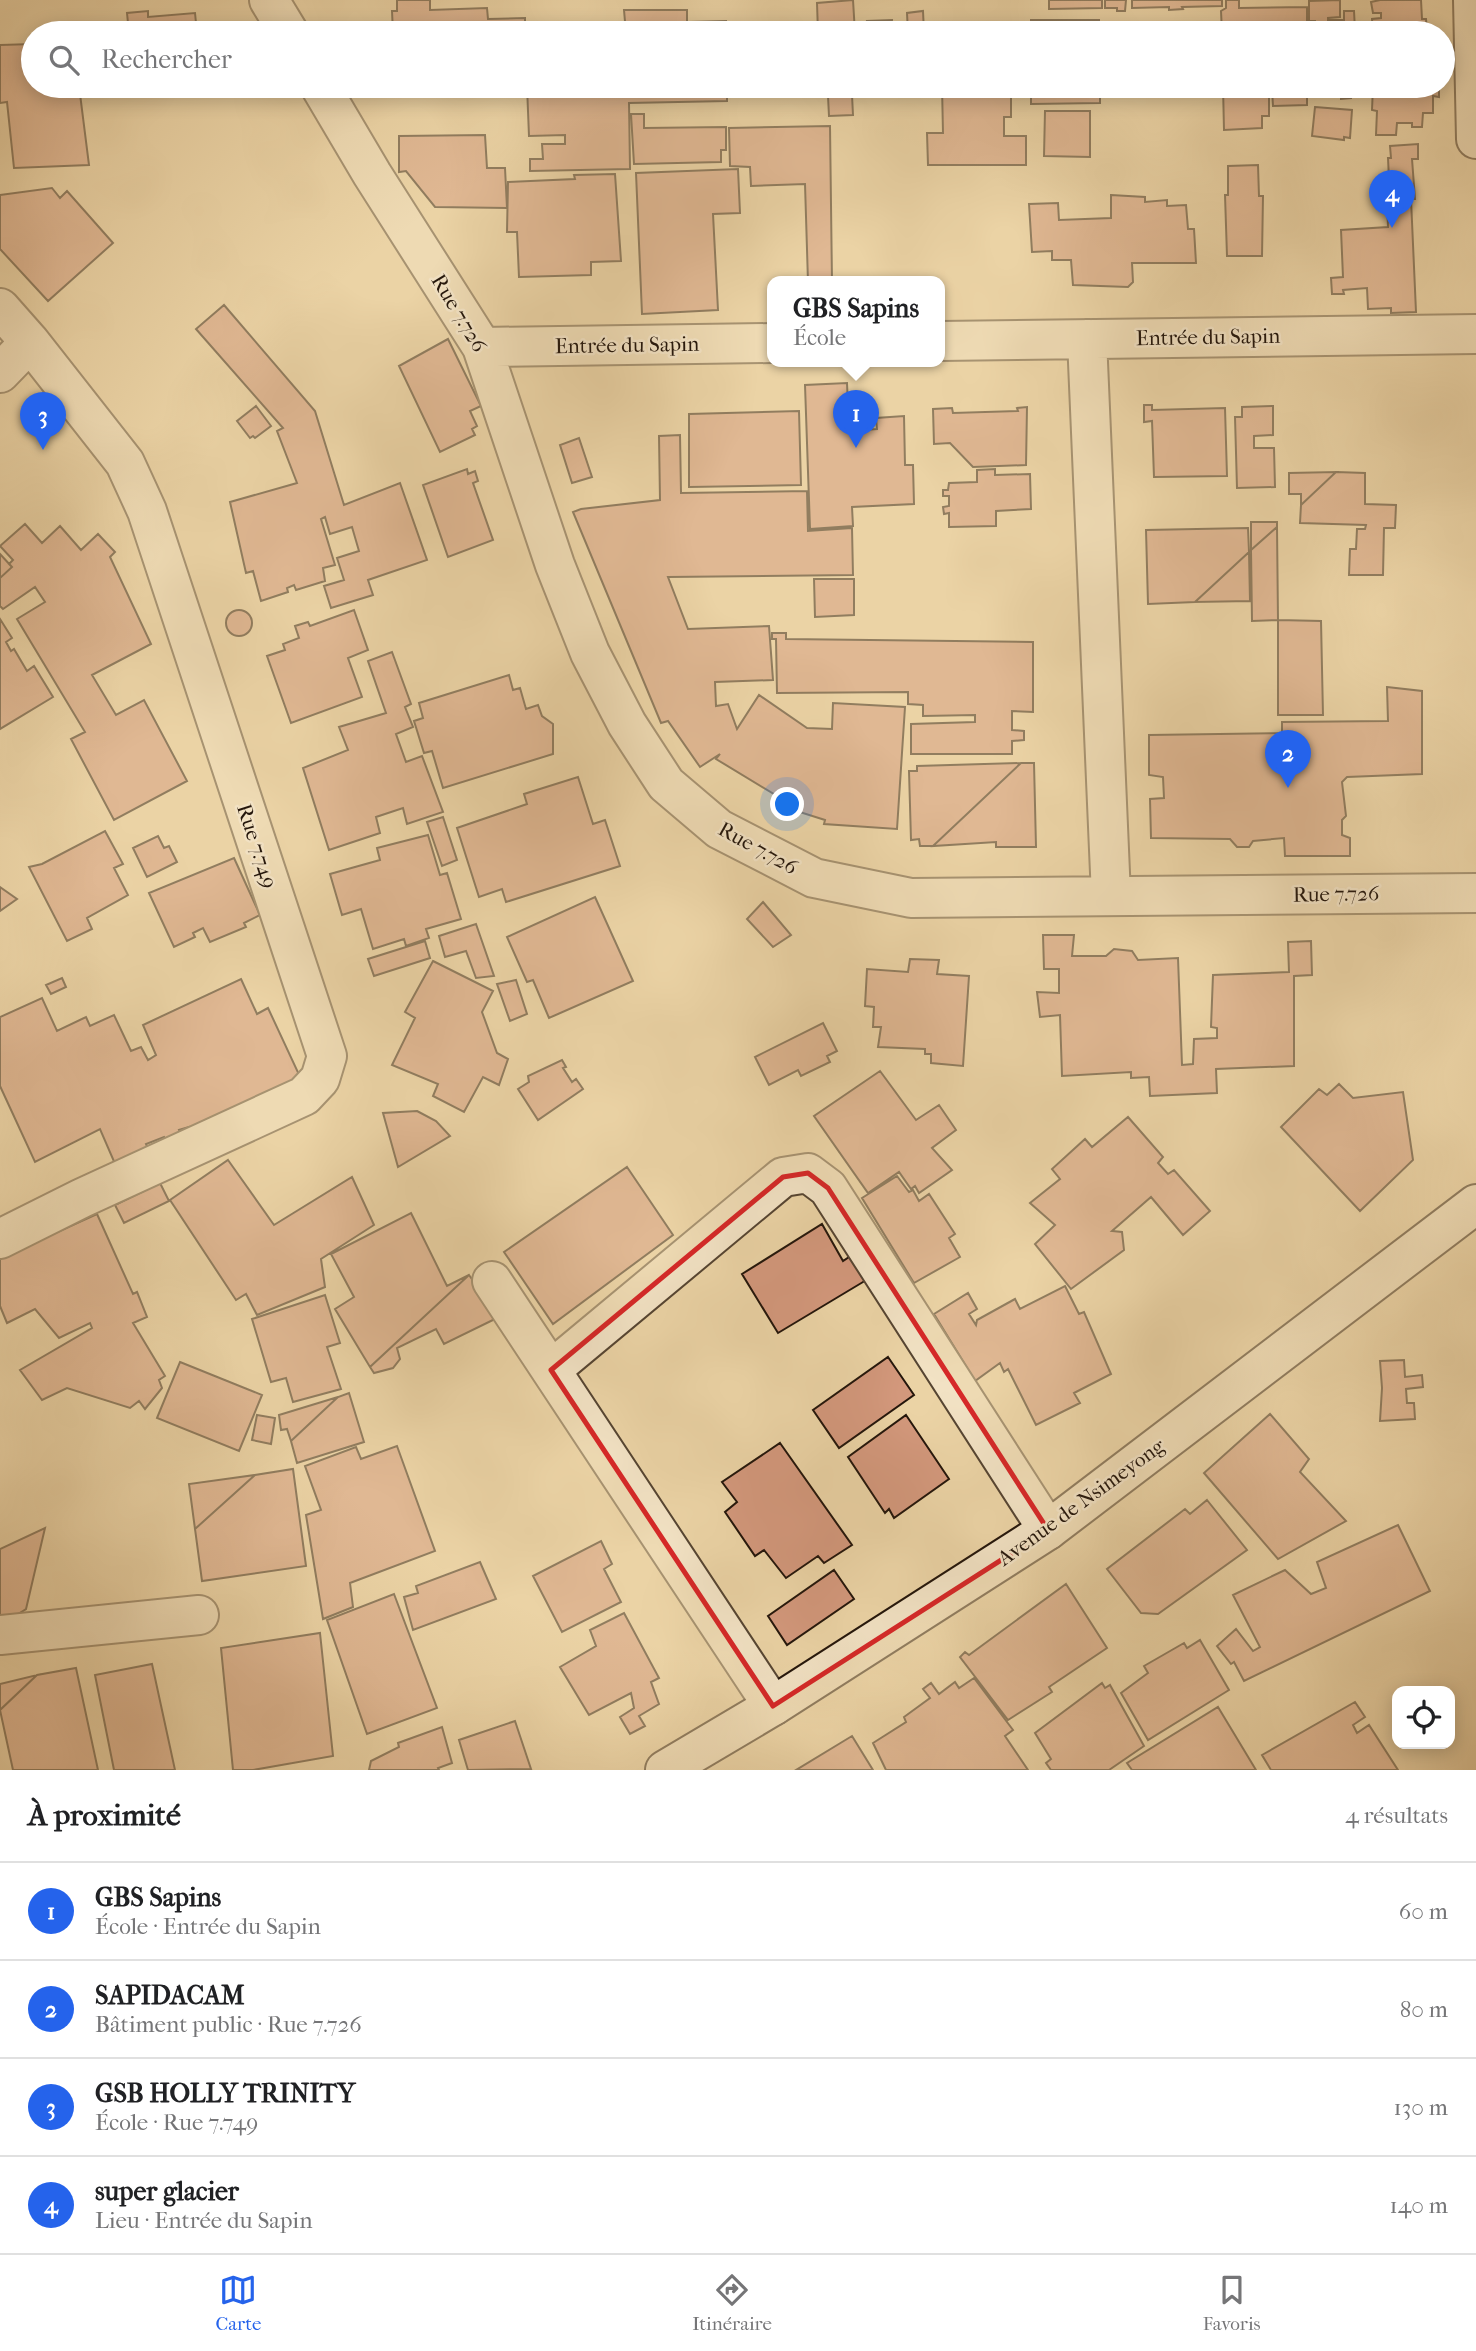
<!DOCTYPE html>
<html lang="fr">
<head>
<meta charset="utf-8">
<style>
	:root { --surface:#fff; --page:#f2f2f2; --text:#202124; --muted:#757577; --line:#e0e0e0; --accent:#2563eb }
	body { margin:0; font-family:"IM FELL French Canon",serif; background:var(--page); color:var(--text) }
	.controls { position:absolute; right:21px; bottom:21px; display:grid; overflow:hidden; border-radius:14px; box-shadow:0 4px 18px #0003 }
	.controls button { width:63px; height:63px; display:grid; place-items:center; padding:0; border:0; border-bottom:2px solid var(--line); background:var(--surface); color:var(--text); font:35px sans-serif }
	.you { position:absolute; left:788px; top:805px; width:24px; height:24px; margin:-18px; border:5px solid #fff; border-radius:50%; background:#1a73e8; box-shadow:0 0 0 10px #1a73e833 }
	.badge { display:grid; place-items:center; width:46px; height:46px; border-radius:50%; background:var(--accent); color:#fff; font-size:23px; font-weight:700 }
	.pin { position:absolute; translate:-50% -58px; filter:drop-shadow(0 2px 4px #0008) }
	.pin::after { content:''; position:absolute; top:37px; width:24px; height:21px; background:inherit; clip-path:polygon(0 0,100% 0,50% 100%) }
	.popup { position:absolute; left:767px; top:276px; width:178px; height:91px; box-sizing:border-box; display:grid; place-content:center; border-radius:14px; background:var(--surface); filter:drop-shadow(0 2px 5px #0005); font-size:23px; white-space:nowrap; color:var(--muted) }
	.popup b { font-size:26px; color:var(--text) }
	.popup::after { content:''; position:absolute; left:50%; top:100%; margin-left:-14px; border:14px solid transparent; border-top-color:var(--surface) }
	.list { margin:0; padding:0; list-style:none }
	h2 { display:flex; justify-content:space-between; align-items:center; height:91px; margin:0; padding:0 28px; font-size:30px }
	h2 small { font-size:23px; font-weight:400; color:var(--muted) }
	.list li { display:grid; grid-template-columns:46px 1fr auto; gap:21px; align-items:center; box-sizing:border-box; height:98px; padding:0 28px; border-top:2px solid var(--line) }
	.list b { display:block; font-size:26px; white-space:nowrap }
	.list p { margin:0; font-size:23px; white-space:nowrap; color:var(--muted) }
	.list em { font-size:23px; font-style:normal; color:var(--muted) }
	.icon { flex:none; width:38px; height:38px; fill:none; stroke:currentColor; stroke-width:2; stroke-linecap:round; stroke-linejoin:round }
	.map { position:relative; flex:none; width:1476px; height:1770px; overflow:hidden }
	.search { position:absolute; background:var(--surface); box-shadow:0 4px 18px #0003; left:21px; right:21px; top:21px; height:77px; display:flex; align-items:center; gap:18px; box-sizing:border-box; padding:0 24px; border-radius:38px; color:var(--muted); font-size:26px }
	.sheet { height:483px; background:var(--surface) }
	nav { display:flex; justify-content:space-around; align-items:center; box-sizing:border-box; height:98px; border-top:2px solid var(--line); background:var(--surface); font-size:19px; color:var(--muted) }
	nav a { display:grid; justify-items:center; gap:4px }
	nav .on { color:var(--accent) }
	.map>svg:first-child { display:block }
</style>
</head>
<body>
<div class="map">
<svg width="1476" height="1770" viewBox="0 0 1476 1770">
	<rect width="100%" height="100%" fill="#ebd3a5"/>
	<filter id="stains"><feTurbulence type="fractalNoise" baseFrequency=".00286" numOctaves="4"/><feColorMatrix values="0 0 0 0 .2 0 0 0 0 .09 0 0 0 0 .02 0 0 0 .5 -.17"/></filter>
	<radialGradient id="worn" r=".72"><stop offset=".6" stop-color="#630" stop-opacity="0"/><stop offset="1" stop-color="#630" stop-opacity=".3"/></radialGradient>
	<!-- building -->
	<path fill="#d3987c" stroke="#24160b" stroke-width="2" d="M397,0H430V10L487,8L488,19L525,18V33H393L392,11H397Z
		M853,0L855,33H818L817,3Z
		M1049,0H1102V8L1049,9Z
		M1105,0H1126L1125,11H1117V8H1105Z
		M1132,0H1222V6L1182,7L1183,9L1169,10V7L1132,8Z
		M1226,0H1239V8L1307,7V33H1222L1221,11L1226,8Z
		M1340,0V17L1328,18V20H1344V11H1354L1355,30H1348V33H1315V21H1309V1Z
		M1380,0H1421L1422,19H1426L1427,30L1423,31V33H1369L1373,32L1372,19L1381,18V13H1373L1371,2Z
		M624,10H687V22L726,21V33H626Z
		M148,11V17L195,13L197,33H129L127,13Z
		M923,11L924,33H908L907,13Z
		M892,20L891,33H869L867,21Z
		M1031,20H1099V33H1031Z
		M33,44V86H79L89,165L14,168L7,102L0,103V45Z
		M527,86H727V101L629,103L630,169L530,171V159H543L542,144H565V135L529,136Z
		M942,86H1011V117H1004V136H1026V165H928L927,133H943Z
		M1031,86H1100V103L1031,104Z
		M1223,86H1307V105L1273,106L1272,89L1269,90V116H1262V128L1224,130Z
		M1318,86H1351V98L1341,99V94L1318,95Z
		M1373,86H1439V97L1433,96V113H1423L1422,127H1412V123H1397L1396,135H1376L1377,111L1372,110Z
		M852,95L853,115L829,116L828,96Z
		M1315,107L1352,110L1350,138L1344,137V140L1312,136Z
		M1045,111H1090V157L1044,156Z
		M631,114H644V128L726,127V150H721V162L634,164Z
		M830,126L832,282H808L805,184L751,186L750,167L730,166L729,128Z
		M485,135L487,168H505L507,208L435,207L406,171L399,172V136Z
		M1418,144V159H1412L1415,199H1411L1416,312L1391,313V308L1368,309L1367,288L1343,290L1344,294H1332L1331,278L1343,277L1341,230L1388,227L1387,201H1390L1388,158H1391L1390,146Z
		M1258,165L1259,196H1263L1262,256H1227L1225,195H1228V166Z
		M738,169L740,213L713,214L718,310L642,314L636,173Z
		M615,174L621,261L591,262V275L519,277L517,232H507L508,182L575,179L574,175Z
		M52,188L60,198L67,191L113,243L48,301L0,249V195Z
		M1111,195L1145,197V202L1167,200V206L1186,205L1188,229H1194L1196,263H1132L1133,282L1128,287L1073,285L1071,260H1052V251L1032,252L1029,204L1058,203L1059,220L1111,218Z
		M224,305L315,411L344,505L400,483L427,560L368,580L373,595L331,608L324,586L344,580L337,558L359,551L352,527L330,534L325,517L321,519L335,565L323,568L325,581L296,590L294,585L287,588L288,592L261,601L253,571L246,573L230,502L297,483L277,431L283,428L196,329Z
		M448,339L481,406L470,411L477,426L472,429L475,435L440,452L399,366Z
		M847,383L849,431L877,429L876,418L904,416L905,465H913L914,504L852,507L853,526L810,529L805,385Z
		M1144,405H1152V410L1225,408L1227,476L1154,477L1152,421L1144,422Z
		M256,406L271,426L255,438L253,436L250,438L237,421Z
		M1273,406V435L1254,436V448H1274L1275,487L1237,488L1235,417H1242V407Z
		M1027,407L1026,465L973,467L950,443L934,444L933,409L952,408L953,413L1018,411L1017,408Z
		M799,411L801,485L689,487V414Z
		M680,435L681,493L807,491L808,531L852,528L853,575L668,577L688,629L769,626L773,680L715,682L716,706L728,704L737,729L759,695L807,728L832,729L833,703L905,707L897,829L824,824L825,820L790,809L792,805L716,759L720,754L700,767L668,721L661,723L573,512L581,509L660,500L659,436Z
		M579,438L592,477L572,483L560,445Z
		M467,469L468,474L475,471L478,481L473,483L493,540L448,557L423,485Z
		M995,469V475L1030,474L1031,509L996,511V526L949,527V513L944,514L943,507L949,506V496H943V490H948L949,483L977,482V470Z
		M1336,472L1301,505V494H1289V473Z
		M1336,472L1365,473V504L1396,505L1395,528H1384L1383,575H1349L1350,549H1356L1357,529H1365L1366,525L1300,523L1301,505Z
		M1251,522H1277V527L1251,550Z
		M25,524L42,543L60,526L81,550L98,534L115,552L110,557L151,644L92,675L116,715L144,700L187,781L114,820L71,739L85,732L17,619L45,602L35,587L3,609L0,606V578L12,567L9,564L13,560L0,546Z
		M1277,527L1278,620L1252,621L1251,550Z
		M1248,528L1249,552L1195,602L1148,604L1146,530Z
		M1249,552L1250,601L1195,602Z
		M0,554L12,567L0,578Z
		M814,579H854V615L815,617Z
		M354,610L368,650L348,658L362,697L291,723L267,656L285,650L283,644L299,638L295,626L308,622L310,626Z
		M226 623a13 13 0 1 1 26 0a13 13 0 1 1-26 0Z
		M0,619L12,638L6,642L11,651L14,649L27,671L34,666L53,697L0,729Z
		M1278,620L1321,621L1323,715H1278Z
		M772,633H786V639L1033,642V712L1012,711V730L1024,731V740L1012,741V754H911V724L975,722V715L923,716V705L908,704V692L777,693L776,639H772Z
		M392,652L411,704L405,707L413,727L396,734L406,762L422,756L443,812L407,824L403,808L376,817L380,833L329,850L303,768L348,750L339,727L386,713L368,661Z
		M509,675L513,690L520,688L526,709L538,705L542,716L553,724V754L443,788L432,751L424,753L414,721L423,718L419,703Z
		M1387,687L1422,691V774L1347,777L1342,782L1346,816L1342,820V835L1350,838V856H1285L1284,838L1253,841L1249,847H1237L1230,839L1151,838L1150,799L1164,798L1163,777L1149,775V735L1282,733V722L1388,721Z
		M1021,763L933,846H920L919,839L911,840L909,771H917V766Z
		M1021,763H1034L1036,847H996V842L933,846Z
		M578,777L593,824L605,820L620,866L506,902L502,889L479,897L457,828L527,804L524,794Z
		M443,817L457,860L442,866L427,822Z
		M105,831L123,864L114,868L128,895L87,918L92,929L67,941L29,867L42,864Z
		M428,835L440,875L447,873L461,919L426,929L429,938L406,946L404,939L373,949L361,909L342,915L330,874L380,860L377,848Z
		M158,836L164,848L169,846L177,862L147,877L133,848Z
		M234,858L260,915L244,923L246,927L210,942L203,928L193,933L195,937L174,947L149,893Z
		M0,887L17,899L0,911Z
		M595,897L633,981L549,1018L533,980L527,982L507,937Z
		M763,902L791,935L773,947L747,919Z
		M476,924L494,976L476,978L466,951L445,957L439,936Z
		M1043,935H1074L1072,956H1106L1114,949L1132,951L1138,960L1178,958L1182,1065L1193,1064L1194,1039L1217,1038V1028L1211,1027L1213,975L1289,972L1288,942L1311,941L1312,975L1294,976V1066L1216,1069L1217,1093L1150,1096L1149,1077L1131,1078V1072L1062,1076L1060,1015L1040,1017L1037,992L1059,993V969H1044Z
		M425,941L430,958L374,976L368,959Z
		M910,959L939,960L937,974L969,976L963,1066L931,1063V1054H925V1049L878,1047L881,1027H873L874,1007L865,1006L867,969L908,972Z
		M433,961L493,991L482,1012L497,1053L508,1059L499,1085L483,1077L464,1112L433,1096L438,1084L392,1065L415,1018L405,1012Z
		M62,978L66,987L51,994L46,985Z
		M241,979L257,1014L268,1008L302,1081L194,1140L189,1127L179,1130L185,1144L167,1145L164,1137L146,1144L154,1162L119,1173L100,1129L35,1162L0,1086V1017L42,998L57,1031L86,1017L90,1026L114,1015L131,1051L141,1047L148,1060L156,1055L143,1025Z
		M516,980L527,1014L510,1021L497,984Z
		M823,1023L837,1051L827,1056L830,1062L801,1076L798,1070L769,1085L755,1057Z
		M562,1060L566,1067L563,1068L572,1082L576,1079L583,1089L538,1120L518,1089L529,1082L528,1076Z
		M880,1071L916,1120L939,1105L956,1130L932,1148L952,1170L919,1193L915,1186L911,1189L899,1172L868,1193L814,1116Z
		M1339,1084L1353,1098L1403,1092L1413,1160L1360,1211L1281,1127L1319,1089L1327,1095Z
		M417,1111L436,1121L450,1136L398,1167L383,1113Z
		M1128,1117L1163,1157L1158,1163L1168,1174L1174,1170L1210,1211L1183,1235L1151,1197L1112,1231L1122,1232L1124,1250L1071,1289L1035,1244L1055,1225L1030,1203L1060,1179L1052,1169L1085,1139L1092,1147Z
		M228,1160L274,1225L352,1177L374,1225L321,1259L325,1287L257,1315L246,1294L236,1300L170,1200Z
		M627,1167L673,1235L553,1324L504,1252Z
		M897,1176L909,1192L913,1190L919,1201L929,1194L955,1234L949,1238L960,1257L914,1283L862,1198Z
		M160,1183L169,1201L124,1223L115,1205Z
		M411,1213L447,1286L469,1275L370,1367L335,1309L354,1297L331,1254Z
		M97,1214L133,1294L137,1292L147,1317L133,1323L165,1376L159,1380L162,1388L145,1409L139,1401L130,1408L67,1388L42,1400L20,1370L92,1328L90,1323L59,1338L35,1309L7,1323L0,1306V1258Z
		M822,1224L843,1261L858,1251L873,1276L778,1333L742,1274Z
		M469,1275L499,1317L444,1344L436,1329L397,1348L400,1359L393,1368L374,1373L370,1367Z
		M1065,1286L1079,1314L1084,1312L1111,1374L1074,1393L1080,1403L1036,1425L1008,1369L1004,1372L1000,1363L975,1381L934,1314L968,1293L977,1309L969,1314L976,1325L977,1320L1015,1299L1020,1309Z
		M325,1295L340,1343L327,1347L341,1389L293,1402L286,1378L271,1382L252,1319Z
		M888,1357L914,1395L839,1448L813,1410Z
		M1404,1360L1405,1377L1422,1375L1423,1387L1406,1389L1407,1403H1414L1415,1419L1380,1421L1382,1388L1380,1361Z
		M180,1362L262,1395L239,1451L157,1418Z
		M349,1393L364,1442L297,1463L291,1441L338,1397Z
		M338,1397L291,1441L287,1429L281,1430L279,1415Z
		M1270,1414L1309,1459L1300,1472L1346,1521L1278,1559L1204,1473Z
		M257,1415L275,1418L271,1444L252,1440Z
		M906,1415L949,1479L894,1518L889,1509L885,1513L848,1457Z
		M780,1443L852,1545L824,1563L818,1556L786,1578L764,1550L755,1556L725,1512L737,1502L722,1482Z
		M397,1446L435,1551L350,1583L353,1607L323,1619L306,1515L321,1510L305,1466L356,1447L361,1459Z
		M293,1469L306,1566L202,1581L195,1529L255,1475Z
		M255,1475L195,1529L189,1484Z
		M1207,1500L1247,1550L1158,1614L1141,1613L1107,1569L1185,1509L1190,1514Z
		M1398,1525L1430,1591L1244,1681L1234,1662L1231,1664L1217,1646L1236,1629L1253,1651L1260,1647L1233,1595L1285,1570L1311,1594L1326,1588L1317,1562Z
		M45,1528L26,1609L7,1621L0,1622V1549Z
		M601,1541L612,1564L604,1569L621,1602L562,1632L533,1576Z
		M480,1562L496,1599L413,1630L404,1597L418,1593L416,1586Z
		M834,1570L854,1599L787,1645L768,1616Z
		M1066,1584L1107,1648L1049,1687L1052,1692L1008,1720L960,1657L965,1652L969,1655Z
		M394,1594L437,1708L367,1734L327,1620Z
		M624,1613L659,1678L651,1682L659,1704L639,1716L645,1726L630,1734L620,1717L634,1708L631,1693L589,1715L560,1667L596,1646L590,1630Z
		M320,1633L333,1756L253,1770H233L221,1648Z
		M1200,1640L1229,1690L1148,1740L1121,1693L1148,1673L1144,1666L1184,1643L1187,1648Z
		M152,1664L175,1770H114L95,1675Z
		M76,1668L98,1770H13L0,1710L37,1675Z
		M37,1675L0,1710V1684Z
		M974,1678L1013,1730L1005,1736L1028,1770H886L873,1743L906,1722L904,1717L930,1698L923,1689L931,1683L939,1694L955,1682L959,1688Z
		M1102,1683L1105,1688L1110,1685L1144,1746L1109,1770H1051L1046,1763L1051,1759L1035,1733Z
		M1355,1702L1365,1717L1353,1725L1357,1733L1369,1725L1398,1770H1271L1262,1755Z
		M1218,1707L1256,1770H1132L1127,1763Z
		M515,1721L531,1769L468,1770L459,1740Z
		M442,1727L452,1763L438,1768L439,1770H369L371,1761L399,1747L398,1743Z
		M852,1736L873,1770H796Z"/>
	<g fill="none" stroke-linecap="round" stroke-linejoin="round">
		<defs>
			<path id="street" d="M269,0L289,33
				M320,86L372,174L482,347L555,565L590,653L627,724L666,784L719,829L814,878L911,898L1476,893
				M0,308L30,342L125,463L147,511L327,1056L320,1079L304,1096L82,1198L0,1239
				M1087,339L1111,896
				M940,341L1476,334
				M482,347L772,343
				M0,373L30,342
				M492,1281L773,1706
				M551,1370L783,1177L808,1173L828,1188L1048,1530
				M0,1635L199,1615"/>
			<path id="secondary" d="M1473,0L1476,139
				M665,1770L773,1706L1048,1530L1476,1204"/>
		</defs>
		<!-- street casing -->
		<use href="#street" stroke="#564532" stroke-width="42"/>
		<!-- secondary casing -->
		<use href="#secondary" stroke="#24160b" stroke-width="42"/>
		<!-- street -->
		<use href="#street" stroke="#f2e2c4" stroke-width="38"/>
		<!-- secondary -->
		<use href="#secondary" stroke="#f2e2c4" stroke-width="38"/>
	</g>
	<!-- marked area -->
	<path d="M0 0H1476V1770H0ZM808,1173L828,1188L1048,1530L773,1706L551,1370L783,1177Z" fill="#ebd3a5" fill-opacity=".55" fill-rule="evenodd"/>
	<path fill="none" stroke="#d62828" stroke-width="5" stroke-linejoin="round" d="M808,1173L828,1188L1048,1530L773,1706L551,1370L783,1177Z"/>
	<g text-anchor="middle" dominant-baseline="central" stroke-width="5" stroke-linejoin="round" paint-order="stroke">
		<!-- street labels -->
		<g font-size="21" fill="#24160b" stroke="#f2e2c4">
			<text transform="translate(459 313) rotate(59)">Rue 7.726</text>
			<text transform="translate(1208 337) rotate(-1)">Entrée du Sapin</text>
			<text transform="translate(627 345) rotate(-1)">Entrée du Sapin</text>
			<text transform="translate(257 846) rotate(72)">Rue 7.749</text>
			<text transform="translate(758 848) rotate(29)">Rue 7.726</text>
			<text transform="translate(1336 894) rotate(-1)">Rue 7.726</text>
			<text transform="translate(1081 1502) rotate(-36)">Avenue de Nsimeyong</text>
		</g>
	</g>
	<rect width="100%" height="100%" filter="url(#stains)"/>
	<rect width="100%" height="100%" fill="url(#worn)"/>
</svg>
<div class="controls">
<button><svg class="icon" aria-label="locate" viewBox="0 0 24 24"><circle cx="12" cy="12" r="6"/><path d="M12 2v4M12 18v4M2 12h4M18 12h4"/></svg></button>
</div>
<div class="you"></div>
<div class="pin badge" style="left:856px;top:448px">1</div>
<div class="popup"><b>GBS Sapins</b>École</div>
<div class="pin badge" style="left:1288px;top:788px">2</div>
<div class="pin badge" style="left:43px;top:450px">3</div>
<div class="pin badge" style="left:1392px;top:228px">4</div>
<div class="search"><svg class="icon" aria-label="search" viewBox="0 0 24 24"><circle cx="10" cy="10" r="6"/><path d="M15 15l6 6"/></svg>Rechercher</div>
</div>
<section class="sheet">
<h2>À proximité<small>4 résultats</small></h2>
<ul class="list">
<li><span class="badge">1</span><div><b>GBS Sapins</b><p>École · Entrée du Sapin</p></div><em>60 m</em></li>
<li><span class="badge">2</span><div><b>SAPIDACAM</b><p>Bâtiment public · Rue 7.726</p></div><em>80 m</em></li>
<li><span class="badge">3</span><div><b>GSB HOLLY TRINITY</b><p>École · Rue 7.749</p></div><em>130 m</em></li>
<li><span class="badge">4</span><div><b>super glacier</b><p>Lieu · Entrée du Sapin</p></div><em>140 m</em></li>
</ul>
</section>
<nav>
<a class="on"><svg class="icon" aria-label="map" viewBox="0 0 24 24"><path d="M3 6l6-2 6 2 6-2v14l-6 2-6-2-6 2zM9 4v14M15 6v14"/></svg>Carte</a>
<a><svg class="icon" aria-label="directions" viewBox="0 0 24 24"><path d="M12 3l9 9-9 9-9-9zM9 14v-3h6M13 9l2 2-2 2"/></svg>Itinéraire</a>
<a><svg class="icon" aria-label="saved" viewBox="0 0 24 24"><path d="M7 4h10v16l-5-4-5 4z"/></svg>Favoris</a>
</nav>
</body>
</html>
